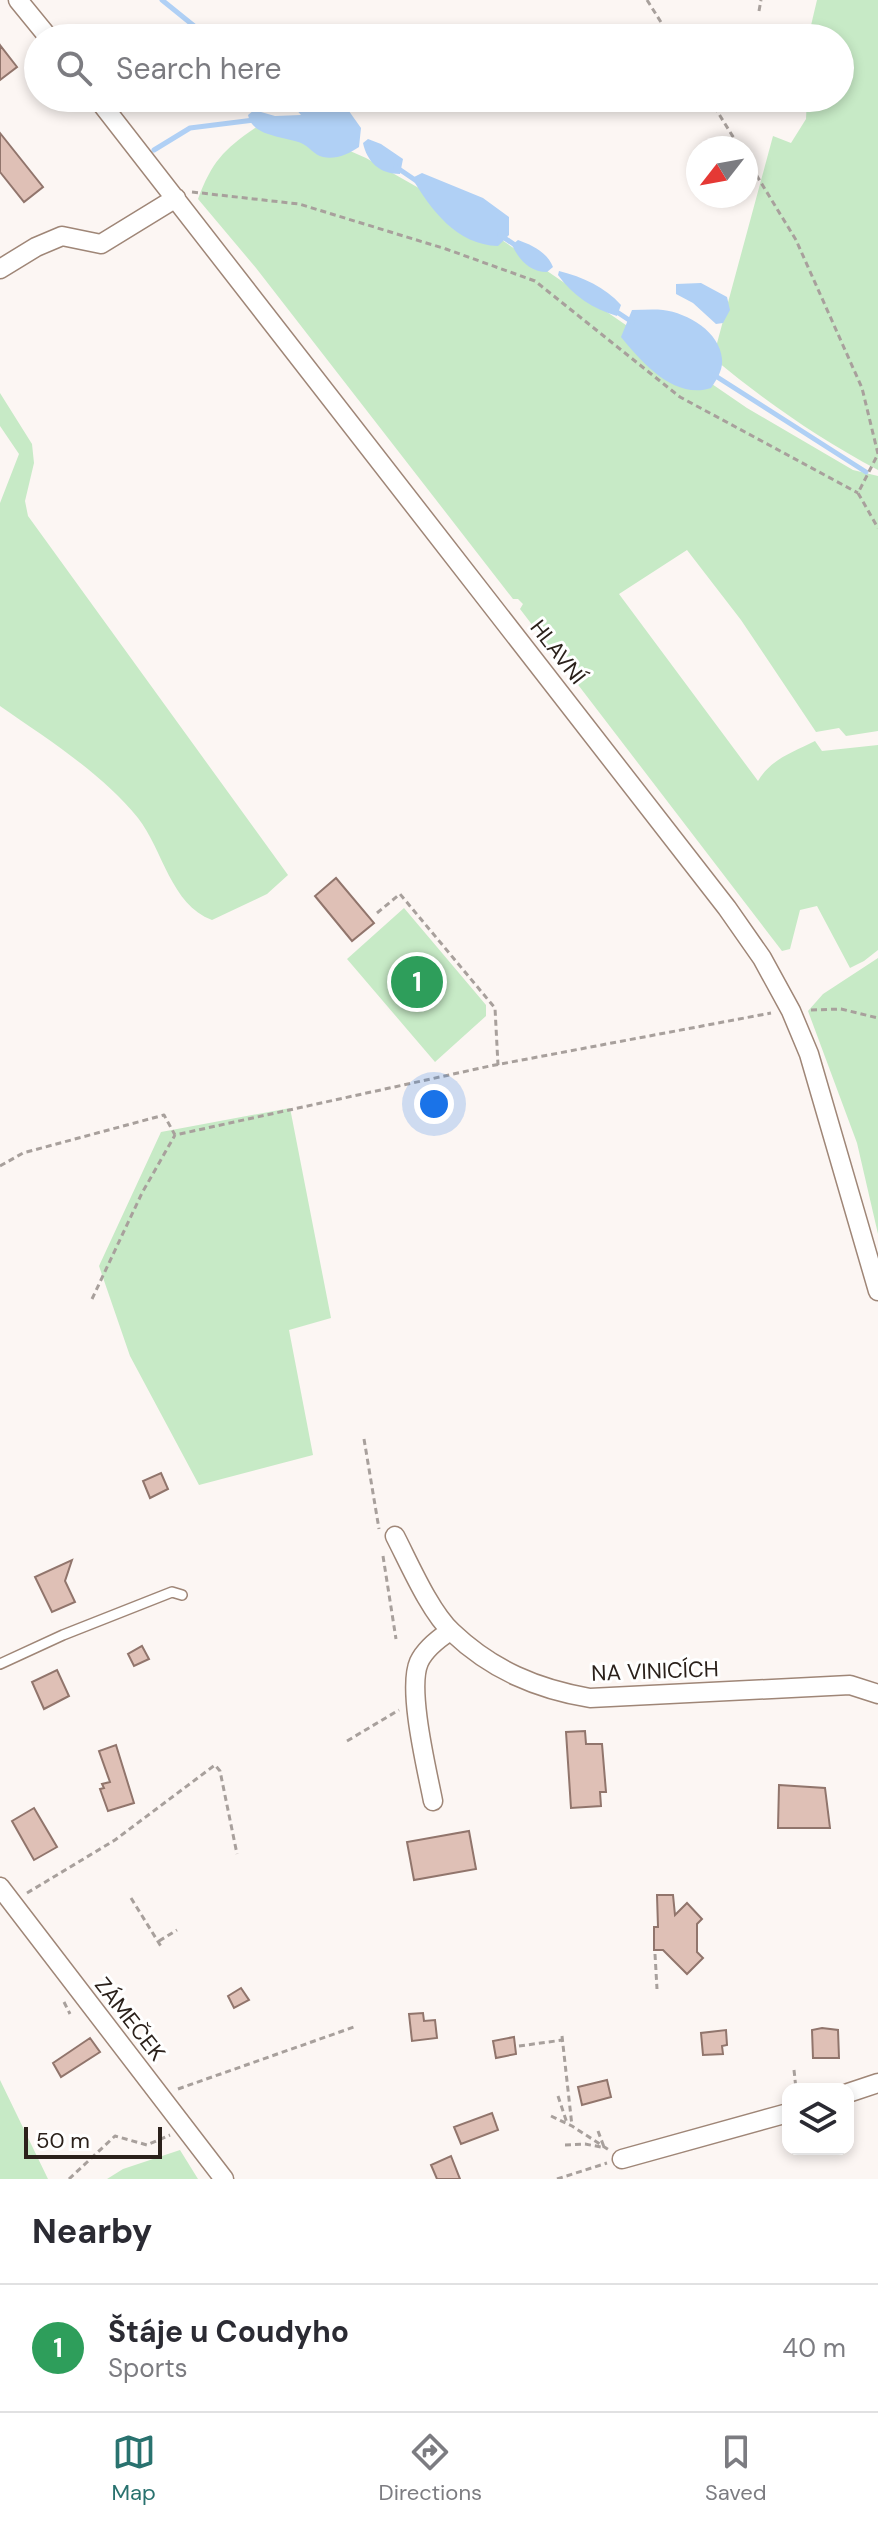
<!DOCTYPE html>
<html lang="en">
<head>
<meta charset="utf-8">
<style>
	:root { --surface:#fff; --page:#f7f7f7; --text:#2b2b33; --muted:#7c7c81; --line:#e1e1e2; --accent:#29726f }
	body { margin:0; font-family:"DM Sans",sans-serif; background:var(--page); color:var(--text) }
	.controls { position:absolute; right:24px; bottom:24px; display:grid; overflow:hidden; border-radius:16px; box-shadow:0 4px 12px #0003 }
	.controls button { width:72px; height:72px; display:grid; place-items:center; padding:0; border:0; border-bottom:2px solid var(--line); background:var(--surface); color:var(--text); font:40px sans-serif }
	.compass { position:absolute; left:686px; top:136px; width:72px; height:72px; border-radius:50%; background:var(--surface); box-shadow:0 4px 12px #0003; rotate:239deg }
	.scale { position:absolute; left:24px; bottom:20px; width:138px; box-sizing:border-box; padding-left:8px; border:4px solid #2b211b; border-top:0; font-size:22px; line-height:28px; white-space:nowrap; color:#2b211b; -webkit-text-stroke:6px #fff; paint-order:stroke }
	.you { position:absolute; left:434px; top:1104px; width:28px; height:28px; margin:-20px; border:6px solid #fff; border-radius:50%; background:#1a73e8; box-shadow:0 0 0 12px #1a73e833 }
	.badge { display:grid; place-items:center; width:52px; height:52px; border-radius:50%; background:var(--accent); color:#fff; font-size:26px; font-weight:700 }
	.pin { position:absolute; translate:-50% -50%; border:4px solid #fff; box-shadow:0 2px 8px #0006 }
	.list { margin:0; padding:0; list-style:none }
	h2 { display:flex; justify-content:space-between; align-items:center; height:104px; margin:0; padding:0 32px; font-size:34px }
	h2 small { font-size:26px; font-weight:400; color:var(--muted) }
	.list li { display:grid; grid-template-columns:52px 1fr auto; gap:24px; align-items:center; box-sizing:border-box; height:128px; padding:0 32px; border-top:2px solid var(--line) }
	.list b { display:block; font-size:30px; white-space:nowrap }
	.list p { margin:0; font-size:26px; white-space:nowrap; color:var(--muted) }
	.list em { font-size:26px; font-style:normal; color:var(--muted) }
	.icon { flex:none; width:44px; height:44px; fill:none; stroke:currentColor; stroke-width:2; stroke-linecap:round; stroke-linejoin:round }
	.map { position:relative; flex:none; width:878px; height:2179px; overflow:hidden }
	.search { position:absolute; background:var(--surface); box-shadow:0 4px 12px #0003; left:24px; right:24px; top:24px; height:88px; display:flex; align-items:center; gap:20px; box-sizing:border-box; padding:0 28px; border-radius:44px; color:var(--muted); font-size:30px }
	.sheet { height:232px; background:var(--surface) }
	nav { display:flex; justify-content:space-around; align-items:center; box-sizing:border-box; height:112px; border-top:2px solid var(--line); background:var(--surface); font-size:22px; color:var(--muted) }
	nav a { display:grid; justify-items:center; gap:4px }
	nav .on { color:var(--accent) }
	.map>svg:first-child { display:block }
</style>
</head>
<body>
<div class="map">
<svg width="878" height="2179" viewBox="0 0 878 2179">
	<rect width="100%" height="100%" fill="#fcf6f3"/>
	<!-- green -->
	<path fill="#c7eac6" d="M817,0H878V470C818,438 765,401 713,358L773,136L791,143L806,119L807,98H840V38H808Z
		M255,128L309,133L366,158L461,212L747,408L853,470L878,476V731L846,736L839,728L816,732L741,620L687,550L619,594L758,781C771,759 793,752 815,741L822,751L878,745V950L864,961L850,968L817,906L800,910L790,949L782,951L520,609L523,604L518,599H513L256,268L198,199C212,162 223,150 255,128Z
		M0,393L32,444L34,463L25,501L28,516L288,875L267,894L212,920C171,905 163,850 138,818C103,774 46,738 0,706V503L19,454L0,426Z
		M404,908L486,1005V1016L435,1062L347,959Z
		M878,958V1234L857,1143L808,1011L823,994Z
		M290,1108L331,1318L289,1330L313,1455L199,1485L130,1356L99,1266L161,1132Z
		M0,2080L48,2179H0Z
		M180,2150L198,2179H107L123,2169Z"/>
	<!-- water -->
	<path fill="#b0d0f5" d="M286,98C307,98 323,102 344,104L361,128L359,147C349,154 335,160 323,157C314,155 309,146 301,143C285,136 252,137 248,115L254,110L275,116L301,115Z
		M368,139L381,144L403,159L400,174C380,174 367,162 363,143Z
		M422,173L483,198L509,217V235L498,246C457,245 431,210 412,178Z
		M518,240C532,245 547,252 553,267L547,272C530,272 519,260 512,245Z
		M559,271C583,277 605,287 621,305L617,316C593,309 573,296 558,275Z
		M701,283L727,297L730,310L723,323L716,324L693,303L676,294V284Z
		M632,310C642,310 653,309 663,310C688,313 720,332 722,359C723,370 717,379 711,388C675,400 642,363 621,337Z"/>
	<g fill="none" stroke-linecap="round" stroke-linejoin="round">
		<!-- stream -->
		<path stroke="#b0d0f5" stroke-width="5" d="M162,0L209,38
			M154,150L190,128L254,120
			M396,167L418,182
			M500,235L518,247
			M614,310L632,322
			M714,375L866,472"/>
	</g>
	<!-- building -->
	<path fill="#dfc0b6" stroke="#91756c" stroke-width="2" d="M0,45L17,67L0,80Z
		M0,133L43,187L24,202L0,172Z
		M336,878L374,923L352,941L315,896Z
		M161,1473L168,1489L150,1498L143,1481Z
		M72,1560L65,1581L75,1602L52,1612L35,1577Z
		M142,1646L149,1659L134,1666L128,1654Z
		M57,1670L69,1696L44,1709L32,1682Z
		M585,1731L586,1744H602L606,1792H600L601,1806L571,1808L566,1732Z
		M116,1745L134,1803L108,1811L100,1789L104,1788L102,1784L110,1782L99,1751Z
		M779,1785L825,1788L830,1828H778Z
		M34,1808L57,1847L34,1860L12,1821Z
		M469,1831L476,1869L414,1880L407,1842Z
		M657,1895H673L675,1915L687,1903L702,1919L697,1924V1952L703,1958L687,1974L663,1950H654V1927H658Z
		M241,1988L249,2000L234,2008L228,1996Z
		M423,2013L424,2021L435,2020L437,2038L412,2041L409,2014Z
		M822,2028L838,2030L839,2058H813L812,2030Z
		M726,2030L727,2045L722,2046L723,2054L703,2055L701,2033Z
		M514,2037L516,2054L496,2058L493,2041Z
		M90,2038L100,2052L61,2077L53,2063Z
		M607,2080L611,2097L582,2105L578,2087Z
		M492,2113L498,2130L461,2144L454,2127Z
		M451,2156L460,2179H437L431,2165Z"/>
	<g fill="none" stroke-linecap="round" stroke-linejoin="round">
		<defs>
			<path id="service" d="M0,1664L63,1635L172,1592L182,1595"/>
			<path id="minor" d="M18,0L49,38
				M97,98L727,908L762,958L791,1011L809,1054L878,1291
				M0,269L36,247L62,236L101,244L176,198
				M395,1536C409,1563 430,1612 452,1632C492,1670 537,1689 590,1698L850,1685L878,1694
				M433,1801C427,1770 407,1689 419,1662C425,1649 438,1639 450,1631
				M0,1887L224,2179
				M848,2093L878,2083
				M622,2159L788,2113"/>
		</defs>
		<!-- service casing -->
		<use href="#service" stroke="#9f8677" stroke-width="12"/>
		<!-- minor casing -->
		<use href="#minor" stroke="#9f8677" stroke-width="21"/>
		<!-- path -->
		<path stroke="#a8a09c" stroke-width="3" stroke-dasharray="6 4" stroke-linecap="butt" d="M647,0L671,38
			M759,11L761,0
			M709,98L740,148
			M746,158L796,240L862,388L878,454L858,493L878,528
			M192,192L299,204L446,249L535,281L680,397L858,493
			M377,913L400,894L495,1008L498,1065
			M811,1010L841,1009L878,1018
			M0,1166L23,1153L164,1115L175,1135L490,1066L771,1013
			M92,1299L142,1193L175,1135
			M364,1439L379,1529
			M383,1556L396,1639
			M347,1741L399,1710
			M27,1893L115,1840L215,1765L220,1771L237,1854
			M131,1898L162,1948
			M159,1941L177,1930
			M655,1954L657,1989
			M64,2002L70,2014
			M562,2036L572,2126
			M519,2046L563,2040
			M794,2070L796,2089
			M178,2089L354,2027
			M558,2096L567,2123
			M551,2116L572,2126L609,2150
			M598,2131L604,2147
			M565,2145L585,2144L601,2147
			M69,2179L115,2136L147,2145L170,2135
			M557,2179L607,2163"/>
		<!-- service -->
		<use href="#service" stroke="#fff" stroke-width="9"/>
		<!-- minor -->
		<use href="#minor" stroke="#fff" stroke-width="18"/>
	</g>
	<g text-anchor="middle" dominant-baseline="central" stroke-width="6" stroke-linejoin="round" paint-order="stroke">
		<!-- street labels -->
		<g font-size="22" fill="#2b211b" stroke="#fff">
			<text transform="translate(558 652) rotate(52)">HLAVNÍ</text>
			<text transform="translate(655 1671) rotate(-2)">NA VINICÍCH</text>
			<text transform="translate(130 2019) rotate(52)">ZÁMEČEK</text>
		</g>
	</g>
</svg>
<div class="controls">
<button><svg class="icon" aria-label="layers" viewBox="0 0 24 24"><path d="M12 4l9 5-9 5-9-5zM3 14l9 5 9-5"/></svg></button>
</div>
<svg class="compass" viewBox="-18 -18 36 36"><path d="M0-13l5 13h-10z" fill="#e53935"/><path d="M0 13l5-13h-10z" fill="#7c7c81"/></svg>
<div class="scale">50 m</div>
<div class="you"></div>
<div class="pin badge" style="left:417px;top:982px;background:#2e9e5b">1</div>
<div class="search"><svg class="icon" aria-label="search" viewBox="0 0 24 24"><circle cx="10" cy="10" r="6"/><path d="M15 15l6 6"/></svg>Search here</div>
</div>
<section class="sheet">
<h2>Nearby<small></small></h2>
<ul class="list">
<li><span class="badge" style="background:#2e9e5b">1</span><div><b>Štáje u Coudyho</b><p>Sports</p></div><em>40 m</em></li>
</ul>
</section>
<nav>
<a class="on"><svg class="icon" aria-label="map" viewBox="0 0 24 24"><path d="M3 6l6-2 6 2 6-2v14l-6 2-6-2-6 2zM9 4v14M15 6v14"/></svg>Map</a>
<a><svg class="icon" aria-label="directions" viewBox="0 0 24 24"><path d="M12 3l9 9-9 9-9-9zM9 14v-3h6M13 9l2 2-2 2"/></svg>Directions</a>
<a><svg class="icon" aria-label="saved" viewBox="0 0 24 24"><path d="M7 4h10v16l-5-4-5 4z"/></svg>Saved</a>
</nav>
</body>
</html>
